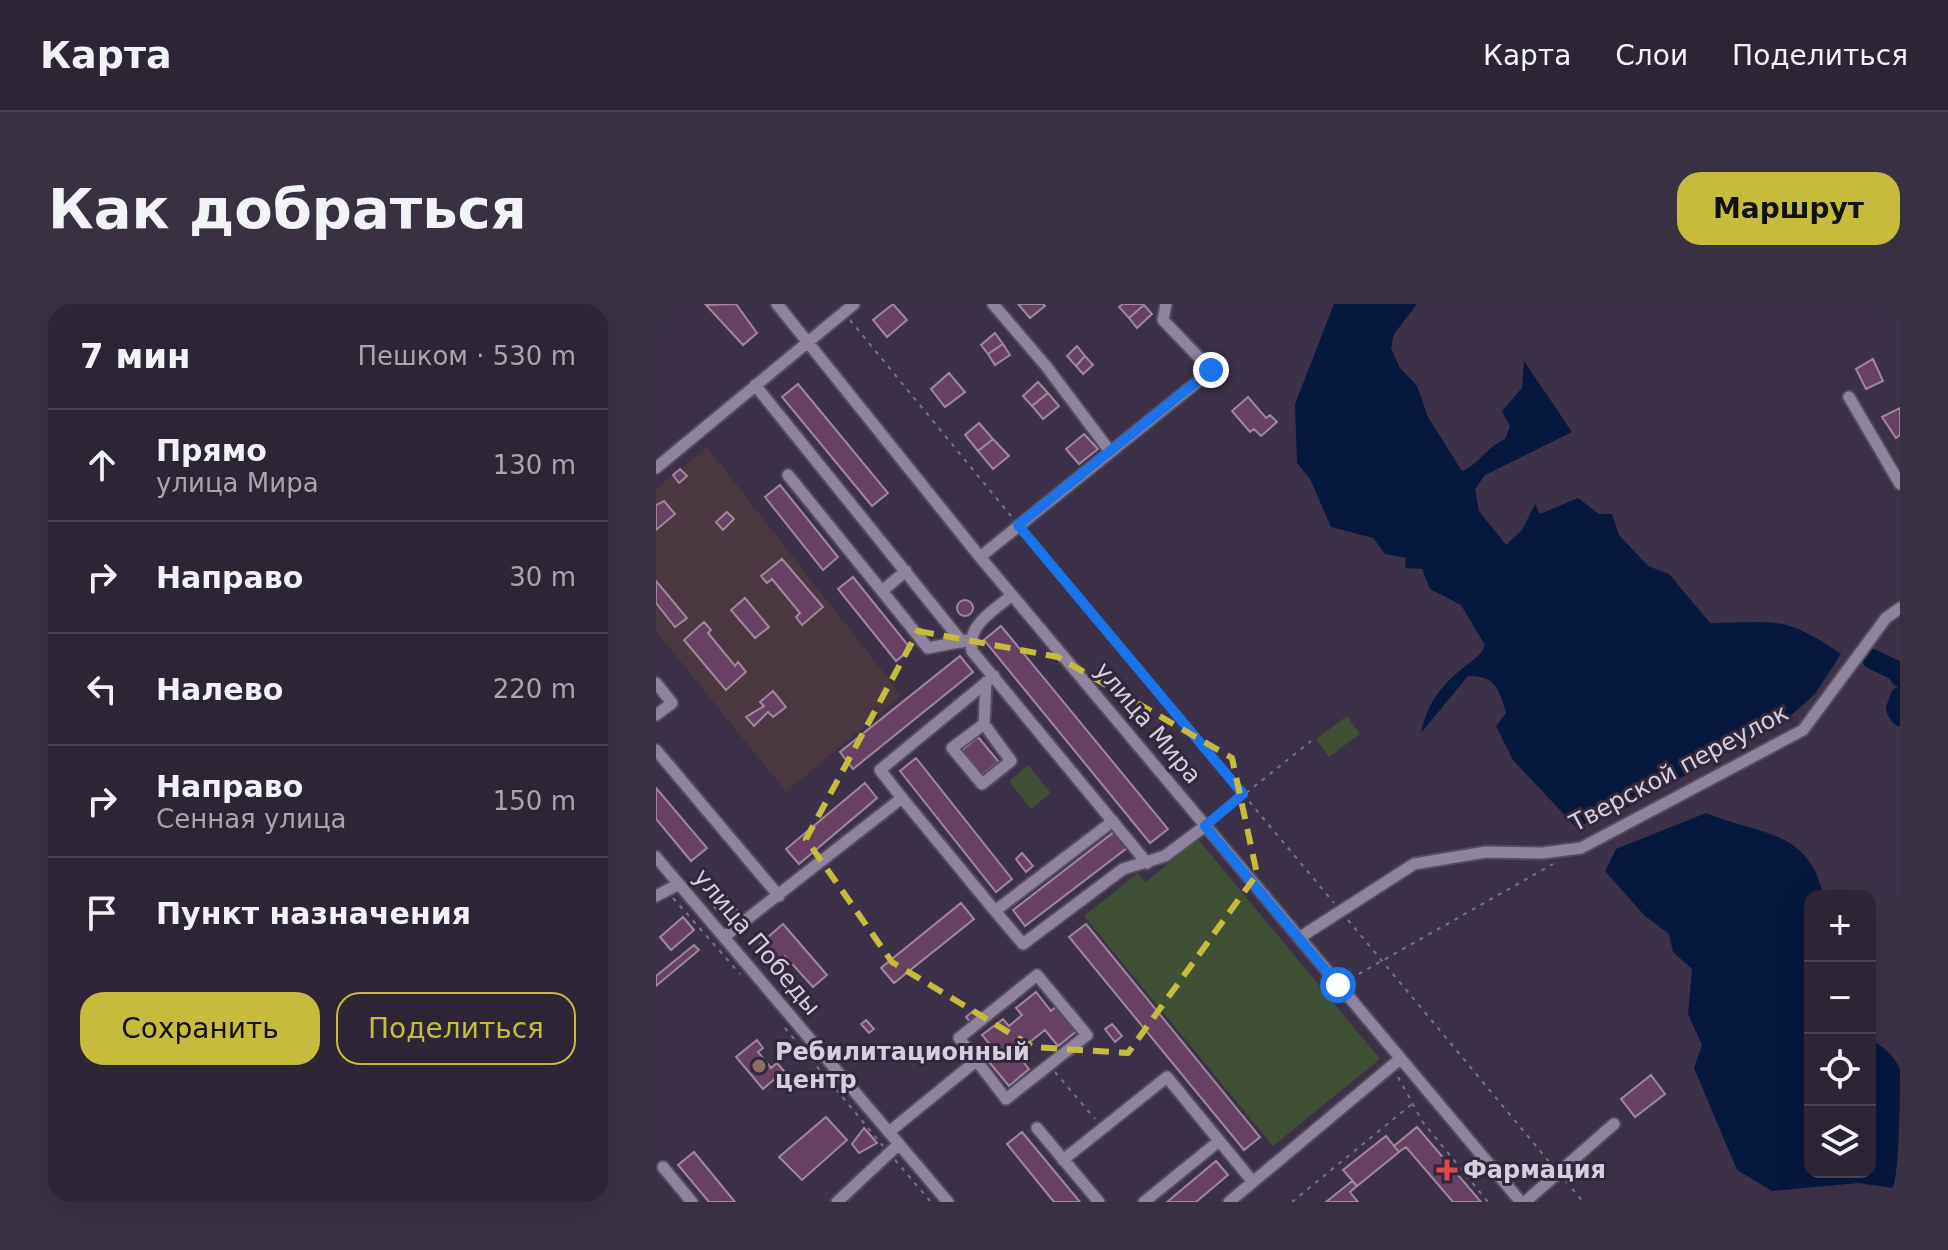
<!DOCTYPE html>
<html lang="ru">
<head>
<meta charset="utf-8">
<style>
	:root { --surface:#2d2536; --page:#393142; --text:#f1f3f6; --muted:#a7a5ad; --line:#484251; --accent:#c7bb3c }
	body { margin:0; font-family:"DejaVu Sans",sans-serif; background:var(--page); color:var(--text) }
	.controls { position:absolute; right:24px; bottom:24px; display:grid; overflow:hidden; border-radius:16px; box-shadow:0 8px 32px #0002 }
	.controls button { width:72px; height:72px; display:grid; place-items:center; padding:0; border:0; border-bottom:2px solid var(--line); background:var(--surface); color:var(--text); font:40px sans-serif }
	.stop { position:absolute; width:24px; height:24px; margin:-18px; border:6px solid #1a73e8; border-radius:50%; background:#fff }
	.stop.end { background:#1a73e8; border-color:#fff; box-shadow:0 2px 8px #0008 }
	.list { margin:0; padding:0; list-style:none }
	h2 { display:flex; justify-content:space-between; align-items:center; height:104px; margin:0; padding:0 32px; font-size:34px }
	h2 small { font-size:26px; font-weight:400; color:var(--muted) }
	.list li { display:grid; grid-template-columns:52px 1fr auto; gap:24px; align-items:center; box-sizing:border-box; height:112px; padding:0 32px; border-top:2px solid var(--line) }
	.list b { display:block; font-size:30px; white-space:nowrap }
	.list p { margin:0; font-size:26px; white-space:nowrap; color:var(--muted) }
	.list em { font-size:26px; font-style:normal; color:var(--muted) }
	.actions { display:flex; gap:16px; padding:24px 32px }
	.actions a { flex:1; padding:18px 0; border:2px solid var(--accent); border-radius:24px; text-align:center; font-size:28px; color:var(--accent) }
	.actions .main { background:var(--accent); color:#111 }
	.icon { flex:none; width:44px; height:44px; fill:none; stroke:currentColor; stroke-width:2; stroke-linecap:round; stroke-linejoin:round }
	.map { position:relative; flex:none; width:1244px; height:898px; overflow:hidden; border-radius:24px }
	header { display:flex; align-items:center; gap:48px; box-sizing:border-box; height:112px; padding:0 40px; background:var(--surface); border-bottom:2px solid var(--line) }
	header strong { font-size:38px }
	nav { display:flex; gap:44px; margin-inline-start:auto; font-size:28px }
	.intro { display:flex; align-items:center; justify-content:space-between; box-sizing:border-box; height:192px; padding:0 48px }
	h1 { margin:0; font-size:56px }
	.button { padding:20px 36px; border-radius:24px; background:var(--accent); color:#111; font-size:28px; font-weight:700 }
	main { display:flex; gap:48px; padding:0 48px }
	aside { flex:1; background:var(--surface); border-radius:24px; box-shadow:0 8px 32px #0002 }
	.map>svg:first-child { display:block }
</style>
</head>
<body>
<header>
<strong>Карта</strong>
<nav><a>Карта</a><a>Слои</a><a>Поделиться</a></nav>
</header>
<div class="intro"><h1>Как добраться</h1><a class="button">Маршрут</a></div>
<main>
<aside>
<h2>7 мин<small>Пешком · 530 m</small></h2>
<ul class="list">
<li><svg class="icon" aria-label="ahead" viewBox="0 0 24 24"><path d="M12 20V5M6 11l6-6 6 6"/></svg><div><b>Прямо</b><p>улица Мира</p></div><em>130 m</em></li>
<li><svg class="icon" aria-label="right" viewBox="0 0 24 24"><path d="M7 20v-9h11M14 6l5 5-5 5"/></svg><div><b>Направо</b></div><em>30 m</em></li>
<li><svg class="icon" aria-label="left" viewBox="0 0 24 24"><path d="M17 20v-9H6M10 6l-5 5 5 5"/></svg><div><b>Налево</b></div><em>220 m</em></li>
<li><svg class="icon" aria-label="right" viewBox="0 0 24 24"><path d="M7 20v-9h11M14 6l5 5-5 5"/></svg><div><b>Направо</b><p>Сенная улица</p></div><em>150 m</em></li>
<li><svg class="icon" aria-label="arrive" viewBox="0 0 24 24"><path d="M6 21V4h12l-3 4 3 4H6"/></svg><div><b>Пункт назначения</b></div></li>
</ul>
<div class="actions"><a class="main">Сохранить</a><a>Поделиться</a></div>
</aside>
<div class="map">
<svg width="1244" height="898" viewBox="0 0 1244 898">
	<rect width="100%" height="100%" fill="#3c3148"/>
	<!-- industrial -->
	<path fill="#4b3841" d="M51,143L245,391L130,488L0,327V185Z"/>
	<!-- green -->
	<path fill="#405035" d="M691,412L704,430L673,453L660,435Z
		M372,461L395,489L375,505L353,477Z
		M542,535L724,755L617,842L428,612L482,569L490,578Z"/>
	<!-- water -->
	<path fill="#06183d" d="M678,0H761L738,30L735,44L744,64L761,82L772,113L806,167C825,159 828,145 849,135L854,122L846,107L866,84L868,57L916,128L829,171L819,185L823,207L850,241L866,226L879,200L884,210L922,194L943,210H956L963,231L992,262L1013,270L1054,319C1120,318 1128,311 1185,350L1159,390L1131,415L970,504L920,523L857,456L840,422L850,409C843,384 839,372 812,372L765,429C770,402 785,381 807,364C817,355 824,354 829,341L805,301L774,285L766,265L749,264L750,254L729,250L717,234L675,223L654,175L641,159L639,100Z
		M1050,509C1103,531 1154,525 1167,592H1154V868H1214V735C1226,742 1239,751 1244,766C1244,786 1244,864 1237,884L1202,879L1116,887L1081,866L1038,764L1046,741L1032,710L1036,665L1017,648L1013,630L989,612L949,567L960,545Z"/>
	<g fill="none" stroke-linecap="round" stroke-linejoin="round">
		<!-- river -->
		<path stroke="#06183d" stroke-width="20" d="M1216,355L1241,367L1244,373
			M1244,393L1240,405L1244,412"/>
	</g>
	<!-- building -->
	<path fill="#684063" stroke="#9f879b" stroke-width="2" d="M80,0L101,29L87,41L50,1Z
		M237,0L251,16L231,33L217,16Z
		M362,0H387L389,2L374,14Z
		M467,0H487L488,1L473,14L463,3Z
		M488,1L496,10L481,24L473,14Z
		M339,29L347,40L332,50L325,41Z
		M347,40L354,51L339,61L332,50Z
		M421,42L429,52L420,62L411,52Z
		M429,52L437,61L427,70L420,62Z
		M1217,55L1227,77L1210,85L1200,65Z
		M293,69L309,88L289,103L275,85Z
		M382,78L392,89L376,102L367,92Z
		M142,80L232,189L216,202L126,93Z
		M392,89L403,102L387,115L376,102Z
		M592,93L610,114L614,111L621,118L605,132L598,125L594,128L576,107Z
		M1244,104V131L1240,134L1226,113Z
		M323,119L337,135L322,147L309,131Z
		M428,130L442,145L423,160L410,145Z
		M337,135L353,152L337,165L322,147Z
		M24,165L31,172L23,179L17,171Z
		M124,181L182,253L167,266L109,193Z
		M8,197L19,210L0,226V201Z
		M71,208L78,215L67,226L60,218Z
		M126,255L167,303L146,321L140,313L144,309L116,275L111,279L105,272Z
		M197,273L255,345L240,357L182,285Z
		M0,277L31,314L19,323L0,299Z
		M89,294L113,323L99,334L75,306Z
		M301 304a8 8 0 1 1 16 0a8 8 0 1 1-16 0Z
		M48,318L55,326L52,329L79,362L82,358L90,368L70,386L28,336Z
		M345,322L512,525L494,539L328,336Z
		M304,352L317,368L197,465L184,448Z
		M117,387L130,403L117,413L112,408L98,422L90,413L108,402L104,398Z
		M322,433L343,458L326,471L306,446Z
		M260,454L356,575L340,588L244,467Z
		M209,479L221,494L143,560L130,545Z
		M0,484L51,544L35,557L0,515Z
		M458,528L471,544L369,622L357,606Z
		M366,549L377,562L370,568L360,555Z
		M60,579L82,607L74,614L65,603L61,606L57,601L61,598L52,586Z
		M305,599L318,615L238,679L225,664Z
		M27,613L38,626L15,646L4,633Z
		M127,620L171,671L157,683L129,652L120,659L104,640Z
		M430,620L604,833L588,846L413,633Z
		M38,641L43,646L0,682V672Z
		M380,688L395,707L402,701L422,726L402,742L389,726L360,749L373,765L353,782L333,758L342,750L326,731L347,715L353,722L366,711L360,704Z
		M317,707L322,713L315,719L310,713Z
		M210,716L218,725L213,729L205,720Z
		M456,720L466,732L459,738L449,725Z
		M101,736L107,744L102,748L115,764L121,759L128,767L107,785L80,753Z
		M995,771L1009,790L979,813L965,795Z
		M170,813L191,836L146,876L123,853Z
		M761,823L825,898H797L750,843L743,848L738,842Z
		M208,824L221,839L203,849L196,840Z
		M366,828L424,898H398L351,840Z
		M730,832L743,848L701,882L687,866Z
		M38,848L79,898H53L22,861Z
		M560,857L572,871L540,898H511Z
		M696,877L701,882L694,888L702,898H670Z"/>
	<g fill="none" stroke-linecap="round" stroke-linejoin="round">
		<defs>
			<path id="minor" d="M121,0L324,253L865,898
				M337,0L390,62L453,146
				M510,0L507,16L555,66
				M99,81L306,338
				M1193,93L1244,180
				M0,164L198,0
				M132,171L272,344L313,336
				M324,253L565,59
				M226,287L250,267
				M356,291C339,306 310,321 316,347L491,559
				M0,379L16,399L0,411
				M328,420L355,457L326,480L296,444L328,420L330,378
				M0,446L123,592
				M246,494L339,607
				M457,517L339,607L367,640L467,565L509,552L549,522
				M0,553L292,898
				M0,592L23,580
				M68,633L246,494L224,466L338,372
				M643,634L758,560L830,548L886,549L925,544L1147,426L1230,314L1244,304
				M381,671L431,731L350,795L303,734Z
				M381,824L443,898
				M233,828L320,757
				M407,856L511,773L597,878
				M7,863L36,898
				M181,898L243,840
				M488,898L563,837
				M573,898L744,755
				M869,898L958,820"/>
		</defs>
		<!-- minor casing -->
		<use href="#minor" stroke="#554c5e" stroke-width="15"/>
		<!-- path -->
		<path stroke="#7b7386" stroke-width="2" stroke-dasharray="4 6" stroke-linecap="butt" d="M194,16L355,212
			M369,229L678,599
			M559,514L655,437
			M17,594L84,670
			M692,616L895,860
			M694,675L897,560
			M129,724L227,842
			M399,768L439,815
			M742,773L766,817L832,898
			M239,856L275,898
			M910,877L927,898
			M636,898L756,800"/>
		<!-- minor -->
		<use href="#minor" stroke="#8f839d" stroke-width="11"/>
	</g>
	<g fill="none" stroke-linecap="round" stroke-linejoin="round">
		<!-- route -->
		<path stroke="#1a73e8" stroke-width="10" d="M555,66L362,221L587,490L549,522L682,681"/>
	</g>
	<!-- marked area -->
	<path fill="none" stroke="#c7bb3c" stroke-width="6" stroke-dasharray="16 10" stroke-linejoin="round" d="M262,327L402,353L576,454L601,570L472,749L377,743L236,658L150,535Z"/>
	<!-- markers -->
	<circle fill="#8d6e63" stroke="#32273d" stroke-width="3" cx="103" cy="762" r="8"/>
	<path fill="#e0444e" stroke="#32273d" stroke-width="3" d="M787 854h8v8h8v8h-8v8h-8v-8h-8v-8h8z"/>
	<g text-anchor="middle" dominant-baseline="central" stroke-width="6" stroke-linejoin="round" paint-order="stroke">
		<!-- street labels -->
		<g font-size="24" fill="#d5cfdd" stroke="#32273d">
			<text transform="translate(492 419) rotate(50)">улица Мира</text>
			<text transform="translate(1023 464) rotate(-28)">Тверской переулок</text>
			<text transform="translate(101 638) rotate(50)">улица Победы</text>
		</g>
		<!-- poi labels -->
		<g font-size="24" font-weight="bold" fill="#d5cfdd" stroke="#32273d" text-anchor="start">
			<text x="119" y="748">Ребилитационный<tspan x="119" dy="28">центр</tspan></text>
			<text x="807" y="866">Фармация</text>
		</g>
	</g>
</svg>
<div class="controls">
<button>+</button>
<button>−</button>
<button><svg class="icon" aria-label="locate" viewBox="0 0 24 24"><circle cx="12" cy="12" r="6"/><path d="M12 2v4M12 18v4M2 12h4M18 12h4"/></svg></button>
<button><svg class="icon" aria-label="layers" viewBox="0 0 24 24"><path d="M12 4l9 5-9 5-9-5zM3 14l9 5 9-5"/></svg></button>
</div>
<div class="stop" style="left:682px;top:681px"></div>
<div class="stop end" style="left:555px;top:66px"></div>
</div>
</main>
</body>
</html>
